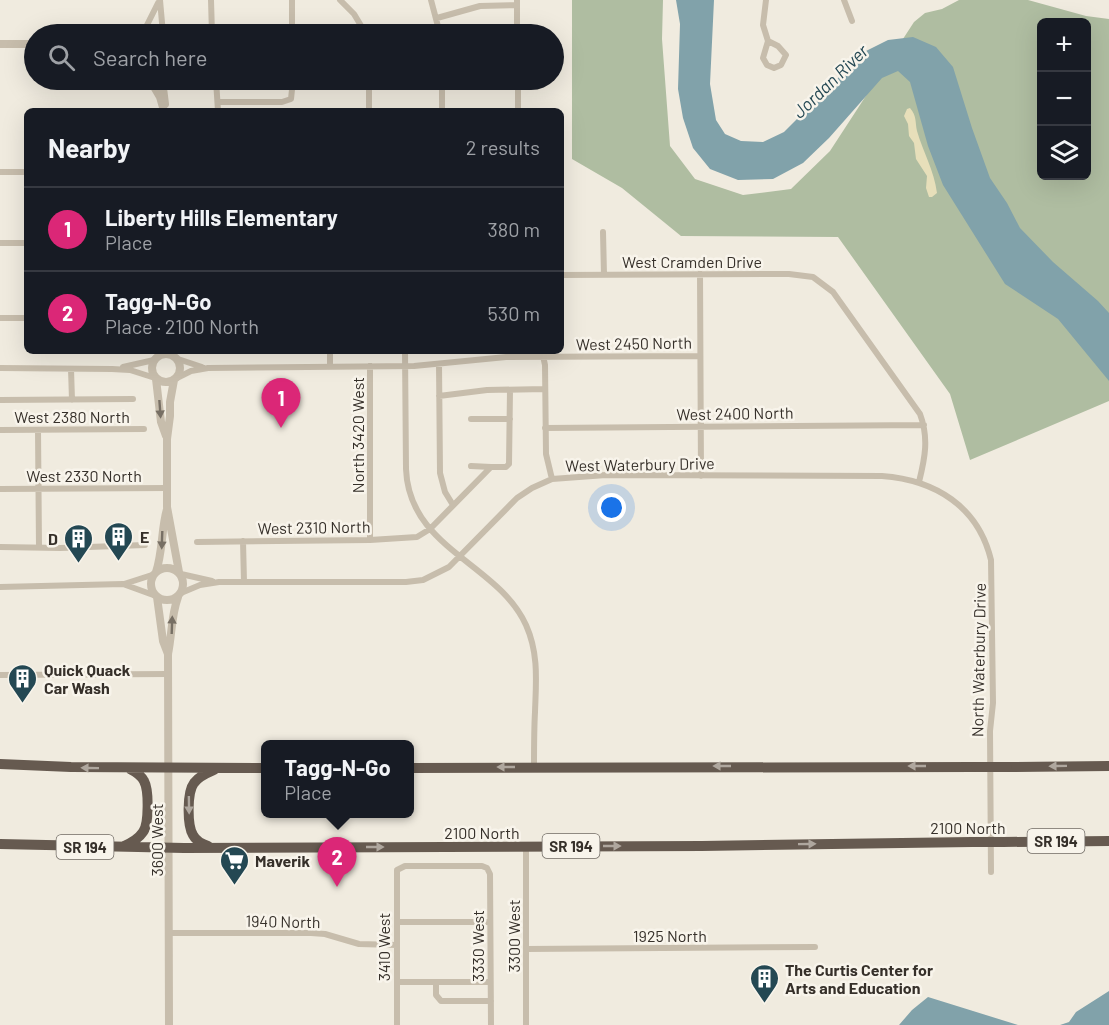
<!DOCTYPE html>
<html lang="en">
<head>
<meta charset="utf-8">
<style>
	:root { --surface:#171b24; --page:#20242c; --text:#f1f3f6; --muted:#9ea1a6; --line:#363941; --accent:#db2777 }
	body { margin:0; font-family:Barlow,sans-serif; background:var(--page); color:var(--text) }
	.controls { position:absolute; right:18px; top:18px; display:grid; overflow:hidden; border-radius:9px; box-shadow:0 6px 24px #0002 }
	.controls button { width:54px; height:54px; display:grid; place-items:center; padding:0; border:0; border-bottom:2px solid var(--line); background:var(--surface); color:var(--text); font:30px sans-serif }
	.you { position:absolute; left:612px; top:508px; width:21px; height:21px; margin:-15px; border:4px solid #fff; border-radius:50%; background:#1a73e8; box-shadow:0 0 0 9px #1a73e833 }
	.badge { display:grid; place-items:center; width:39px; height:39px; border-radius:50%; background:var(--accent); color:#fff; font-size:20px; font-weight:700 }
	.pin { position:absolute; translate:-50% -50px; filter:drop-shadow(0 2px 3px #0008) }
	.pin::after { content:''; position:absolute; top:32px; width:21px; height:18px; background:inherit; clip-path:polygon(0 0,100% 0,50% 100%) }
	.popup { position:absolute; left:261px; top:740px; width:153px; height:78px; box-sizing:border-box; display:grid; place-content:center; border-radius:9px; background:var(--surface); filter:drop-shadow(0 2px 4px #0005); font-size:20px; white-space:nowrap; color:var(--muted) }
	.popup b { font-size:22px; color:var(--text) }
	.popup::after { content:''; position:absolute; left:50%; top:100%; margin-left:-12px; border:12px solid transparent; border-top-color:var(--surface) }
	.list { margin:0; padding:0; list-style:none }
	h2 { display:flex; justify-content:space-between; align-items:center; height:78px; margin:0; padding:0 24px; font-size:26px }
	h2 small { font-size:20px; font-weight:400; color:var(--muted) }
	.list li { display:grid; grid-template-columns:39px 1fr auto; gap:18px; align-items:center; box-sizing:border-box; height:84px; padding:0 24px; border-top:2px solid var(--line) }
	.list b { display:block; font-size:22px; white-space:nowrap }
	.list p { margin:0; font-size:20px; white-space:nowrap; color:var(--muted) }
	.list em { font-size:20px; font-style:normal; color:var(--muted) }
	.icon { flex:none; width:33px; height:33px; fill:none; stroke:currentColor; stroke-width:2; stroke-linecap:round; stroke-linejoin:round }
	.map { position:relative; flex:none; width:1109px; height:1025px; overflow:hidden }
	.search { position:absolute; background:var(--surface); box-shadow:0 6px 24px #0002; left:24px; top:24px; width:540px; height:66px; display:flex; align-items:center; gap:15px; box-sizing:border-box; padding:0 21px; border-radius:33px; color:var(--muted); font-size:22px }
	.panel { position:absolute; background:var(--surface); box-shadow:0 6px 24px #0002; left:24px; top:108px; width:540px; height:246px; border-radius:9px }
	.map>svg:first-child { display:block }
</style>
</head>
<body>
<div class="map">
<svg width="1109" height="1025" viewBox="0 0 1109 1025">
	<rect width="100%" height="100%" fill="#f0ebdf"/>
	<!-- green -->
	<path fill="#afbda1" fill-rule="evenodd" d="M572,0H663L662,39L670,146L695,179L743,195L791,189L830,151L914,22L925,13L942,9L959,0H1028L1086,16L1109,19V401L970,460L950,394L838,237L681,236L622,188L572,159ZM1042,22H1086V176H1042Z"/>
	<!-- sand -->
	<path fill="#e7dfba" d="M910,108C917,116 915,122 917,131C923,152 934,170 937,193L932,197H929L926,188L927,176L916,159L914,143L909,136L908,124L904,116L907,109Z"/>
	<!-- water -->
	<path fill="#81a2aa" d="M676,0H714L710,84L716,120L725,134L741,141L763,142L784,132L864,52L888,40L913,37L936,47L953,67L972,128L990,178L1007,203L1020,228L1053,262L1098,301L1109,313V381L1058,319L1005,284L943,185L928,146L910,82L898,71L882,78L829,138L803,163L773,179L738,180L710,169L693,148L683,118L678,89L680,24Z
		M1109,991V1025H1060L1069,1022L1076,1012Z
		M928,997L1018,1025H899L912,1010Z"/>
	<g fill="none" stroke-linecap="round" stroke-linejoin="round">
		<!-- minor -->
		<path stroke="#c7bdac" stroke-width="6" d="M160,0L163,34
			M211,0L212,34
			M292,0V34
			M340,0L354,14L366,34
			M431,0L440,34
			M517,0V34
			M766,0L763,25L768,41L763,58L767,65L774,68L781,65L786,55L778,46L768,41
			M844,0L852,21
			M437,18L480,6L517,5
			M145,29L158,3
			M216,80L218,111
			M442,80V111
			M518,80V111
			M218,102H282L291,99L293,80
			M369,111V80
			M0,172H27
			M603,232L604,275
			M0,243H27
			M700,274L701,476
			M561,275L789,274L813,277L833,292L920,414C929,438 925,458 919,482
			M0,318H27
			M405,351L406,469C409,549 498,563 526,625C539,654 536,682 535,712C534,730 534,748 534,767
			M542,351L545,365L546,454L552,479
			M178,359L202,367
			M439,364L440,473L445,492L453,505
			M370,366V540
			M123,367L154,360
			M330,367V351
			M0,368L112,369L130,370L155,378
			M71,369L72,400
			M177,378L191,371L208,368L414,366L506,357L700,356
			M439,396L487,390L545,389
			M0,400L133,399
			M471,419H510
			M545,428L924,425
			M0,430L144,429
			M38,430L39,547
			M471,466L491,467
			M0,489L167,488
			M243,541L244,582
			M197,542L370,540L417,537L430,529L491,467H506L509,464L510,390
			M0,547L60,548L145,545
			M181,574L212,581
			M124,584L155,574
			M0,587L123,584L156,596
			M181,593L200,585L219,582H406L423,580L449,567L517,498L532,488L552,479L606,475L882,476C935,480 978,506 991,560L993,703L990,731L991,872
			M0,675L168,674
			M526,846V1025
			M397,922H490
			M168,933H311L325,934L359,944L397,945
			M526,949L815,947
			M397,982H490
			M436,982V995L441,1001H491
			M397,1025V870L405,866H482L487,868L490,874L491,1025"/>
		<!-- tertiary -->
		<path stroke="#c7bdac" stroke-width="8" d="M137,34C145,27 154,27 161,34
			M0,44H34
			M150,80L160,97L164,111
			M162,80L165,104
			M152 368a14 14 0 1 1 28 0a14 14 0 1 1-28 0Z
			M156,379L161,422L166,436
			M174,380L170,402V416L167,439V507L179,572
			M151 584a16 16 0 1 1 32 0a16 16 0 1 1-32 0Z
			M156,572C163,551 161,530 167,509
			M157,597L163,641L168,654
			M169,1025L168,654C172,635 171,616 178,597"/>
		<!-- trunk -->
		<path stroke="#665a50" stroke-width="10" d="M0,764L71,767L265,768
			M1007,767L1109,766
			M409,768L976,767
			M1003,842L1109,841
			M0,844L184,848L702,846L972,842
			M124,846C131,843 139,838 143,832C149,824 149,790 144,781C141,775 136,772 130,769
			M208,846C202,844 196,841 193,835C187,825 187,792 194,783C199,776 207,773 214,770"/>
		<!-- trunk-bridge -->
		<path stroke="#665a50" stroke-width="10" d="M976,767H1007
			M972,842H1003"/>
	</g>
	<!-- one-way arrows -->
	<defs><path id="oneway-solid" d="M-6-.8H1V-3.2L6.5 0L1 3.2V.8H-6Z" transform="scale(1.5)"/></defs>
	<g fill="#776f64">
		<use href="#oneway-solid" transform="translate(160 409) rotate(86)"/>
		<use href="#oneway-solid" transform="translate(162 540) rotate(92)"/>
		<use href="#oneway-solid" transform="translate(172 625) rotate(-88)"/>
	</g>
	<g fill="#afa79e">
		<use href="#oneway-solid" transform="translate(722 766) rotate(180)"/>
		<use href="#oneway-solid" transform="translate(917 766) rotate(-180)"/>
		<use href="#oneway-solid" transform="translate(1058 766) rotate(179)"/>
		<use href="#oneway-solid" transform="translate(506 767) rotate(180)"/>
		<use href="#oneway-solid" transform="translate(90 768) rotate(-179)"/>
		<use href="#oneway-solid" transform="translate(189 805) rotate(89)"/>
		<use href="#oneway-solid" transform="translate(807 844) rotate(-1)"/>
		<use href="#oneway-solid" transform="translate(612 846)"/>
		<use href="#oneway-solid" transform="translate(375 847)"/>
	</g>
	<!-- icons -->
	<defs>
		<symbol id="building-pin" viewBox="-11 -11 22 30"><path d="M0 17L-7.5 6A9.5 9.5 0 1 1 7.5 6Z" fill="#244853" stroke="#f8f4eb"/><path d="M-4-6H4V6H1V3H-1V6H-4ZM-2.5-4.3h1.7v1.8h-1.7ZM.8-4.3h1.7v1.8H.8ZM-2.5-1h1.7V.8h-1.7ZM.8-1h1.7V.8H.8Z" fill="#fff"/></symbol>
		<symbol id="supermarket-pin" viewBox="-11 -11 22 30"><path d="M0 17L-7.5 6A9.5 9.5 0 1 1 7.5 6Z" fill="#244853" stroke="#f8f4eb"/><path d="M-6-5.5h2.5l.6 2H6L4.5 2H-2.5L-4.4-4H-6ZM-1.5 3.2a1.3 1.3 0 1 0 .1 0ZM3 3.2a1.3 1.3 0 1 0 .1 0Z" fill="#fff"/></symbol>
	</defs>
	<g fill-rule="evenodd">
		<use href="#building-pin" x="102" y="520" width="33" height="45"/>
		<use href="#building-pin" x="62" y="522" width="33" height="45"/>
		<use href="#building-pin" x="6" y="662" width="33" height="45"/>
		<use href="#supermarket-pin" x="218" y="844" width="33" height="45"/>
		<use href="#building-pin" x="748" y="962" width="33" height="45"/>
	</g>
	<g text-anchor="middle" dominant-baseline="central" stroke-width="5" stroke-linejoin="round" paint-order="stroke">
		<!-- shield labels -->
		<g fill="#f8f4eb" stroke="#706b64" stroke-width="1.5">
			<rect x="1027.5" y="829" width="57" height="24" rx="4.5"/>
			<rect x="542.5" y="834" width="57" height="24" rx="4.5"/>
			<rect x="56.5" y="835" width="57" height="24" rx="4.5"/>
		</g>
		<g font-size="15" font-weight="bold" fill="#36302a">
			<text x="1056" y="841">SR 194</text>
			<text x="571" y="846">SR 194</text>
			<text x="85" y="847">SR 194</text>
		</g>
		<!-- street labels -->
		<g font-size="16" fill="#36302a" stroke="#f8f4eb">
			<text x="692" y="261">West Cramden Drive</text>
			<text transform="translate(634 343) rotate(-1)">West 2450 North</text>
			<text transform="translate(735 413) rotate(-1)">West 2400 North</text>
			<text x="72" y="416">West 2380 North</text>
			<text transform="translate(357 435) rotate(-90)">North 3420 West</text>
			<text transform="translate(640 464) rotate(-1)">West Waterbury Drive</text>
			<text x="84" y="475">West 2330 North</text>
			<text transform="translate(314 527) rotate(-1)">West 2310 North</text>
			<text transform="translate(978 660) rotate(-89)">North Waterbury Drive</text>
			<text x="968" y="827">2100 North</text>
			<text x="482" y="832">2100 North</text>
			<text transform="translate(156 840) rotate(-90)">3600 West</text>
			<text transform="translate(283 921) rotate(1)">1940 North</text>
			<text x="670" y="935">1925 North</text>
			<text transform="translate(513 936) rotate(-90)">3300 West</text>
			<text transform="translate(477 946) rotate(-90)">3330 West</text>
			<text transform="translate(383 947) rotate(-90)">3410 West</text>
		</g>
		<!-- poi labels -->
		<g font-size="16" font-weight="bold" fill="#36302a" stroke="#f8f4eb" text-anchor="start">
			<text x="140" y="536">E</text>
			<text x="58" y="538" text-anchor="end">D</text>
			<text x="44" y="669">Quick Quack<tspan x="44" dy="18">Car Wash</tspan></text>
			<text x="255" y="860">Maverik</text>
			<text x="785" y="969">The Curtis Center for<tspan x="785" dy="18">Arts and Education</tspan></text>
		</g>
		<!-- water labels -->
		<g font-size="18" font-style="italic" fill="#244853" stroke="#f8f4eb">
			<text transform="translate(830 81) rotate(-44)">Jordan River</text>
		</g>
	</g>
</svg>
<div class="controls">
<button>+</button>
<button>−</button>
<button><svg class="icon" aria-label="layers" viewBox="0 0 24 24"><path d="M12 4l9 5-9 5-9-5zM3 14l9 5 9-5"/></svg></button>
</div>
<div class="you"></div>
<div class="pin badge" style="left:281px;top:428px">1</div>
<div class="pin badge" style="left:337px;top:887px">2</div>
<div class="popup"><b>Tagg-N-Go</b>Place</div>
<div class="search"><svg class="icon" aria-label="search" viewBox="0 0 24 24"><circle cx="10" cy="10" r="6"/><path d="M15 15l6 6"/></svg>Search here</div>
<section class="panel">
<h2>Nearby<small>2 results</small></h2>
<ul class="list">
<li><span class="badge">1</span><div><b>Liberty Hills Elementary</b><p>Place</p></div><em>380 m</em></li>
<li><span class="badge">2</span><div><b>Tagg-N-Go</b><p>Place · 2100 North</p></div><em>530 m</em></li>
</ul>
</section>
</div>
</body>
</html>
